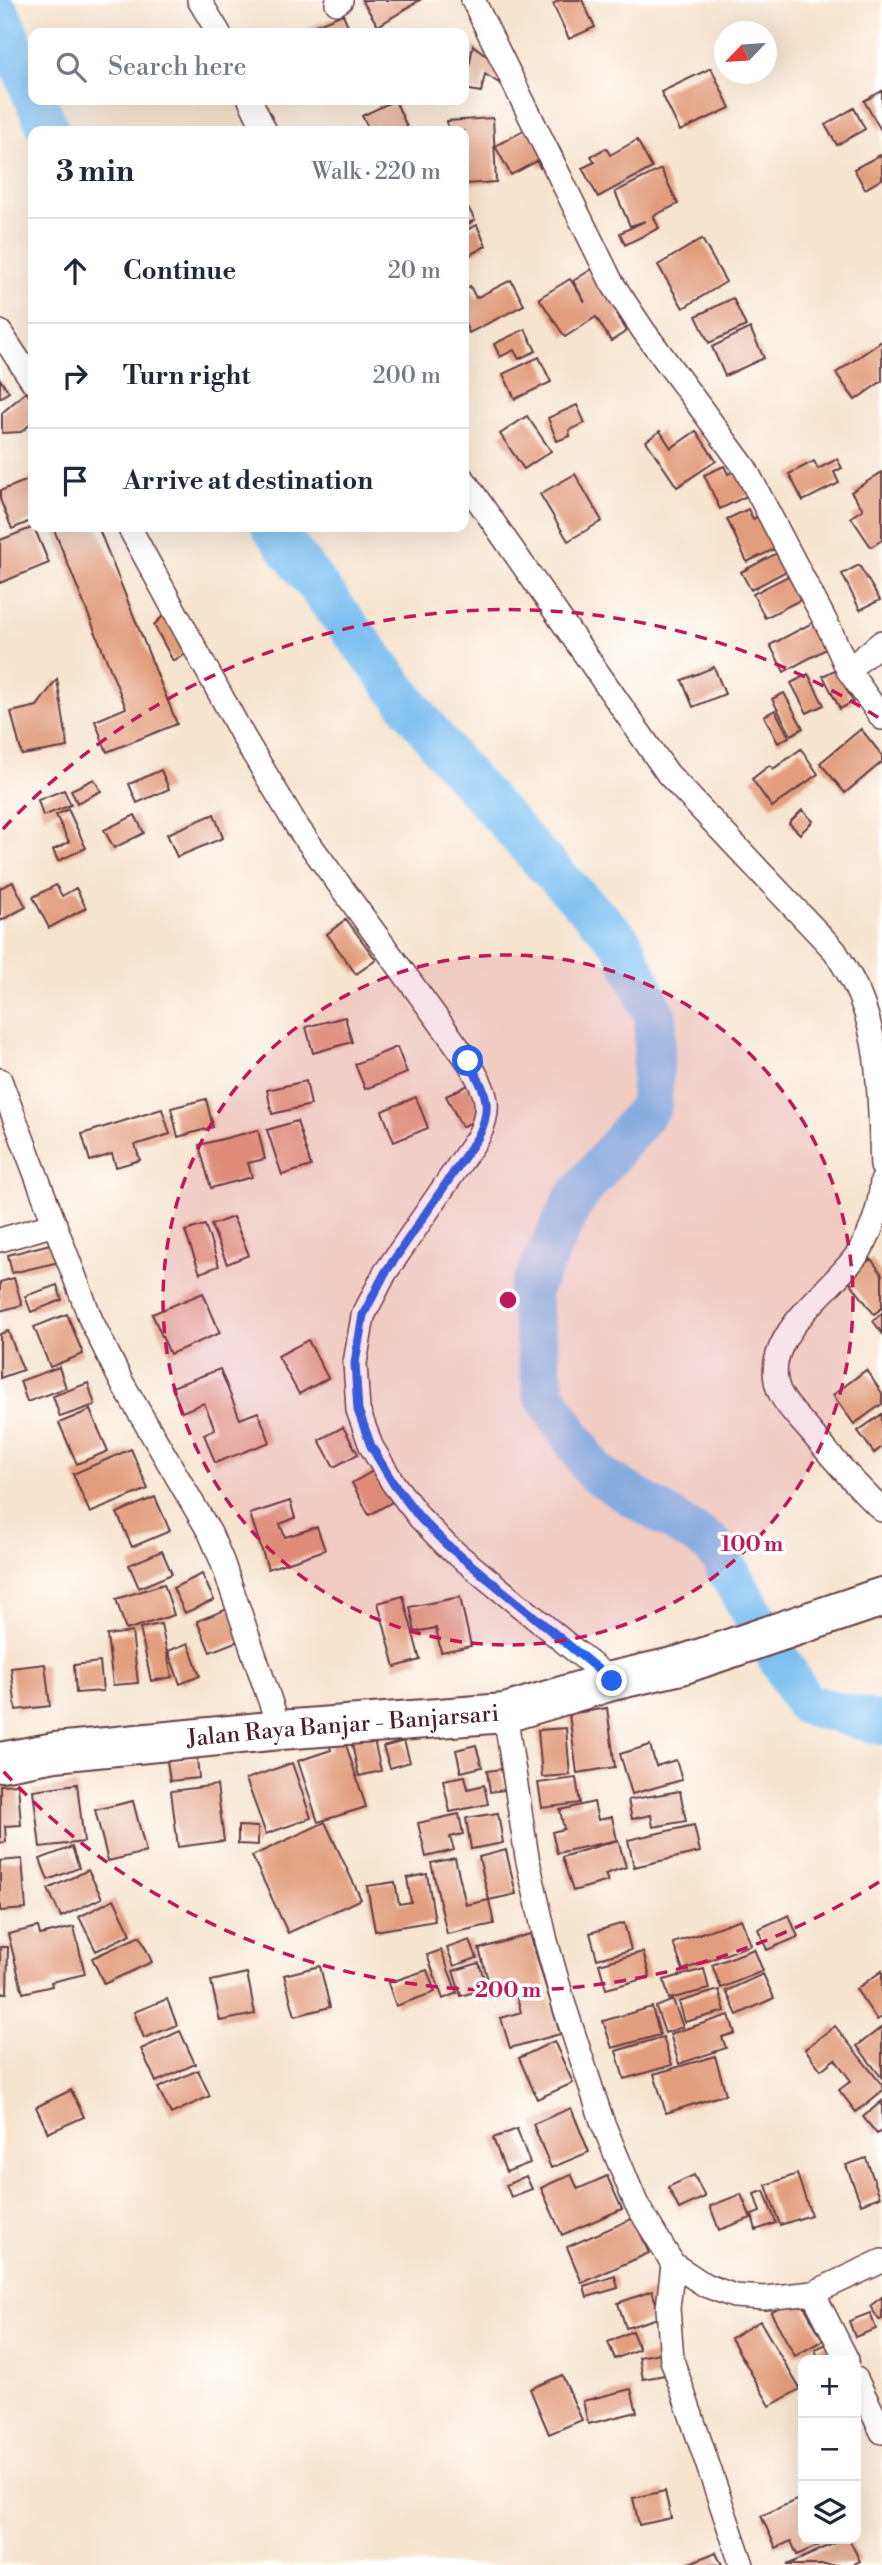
<!DOCTYPE html>
<html lang="en">
<head>
<meta charset="utf-8">
<style>
	:root { --surface:#fff; --page:#f6f6f7; --text:#1f2937; --muted:#747a83; --line:#e0e1e3 }
	body { margin:0; font-family:"Libre Bodoni",serif; background:var(--page); color:var(--text) }
	.controls { position:absolute; right:21px; bottom:21px; display:grid; overflow:hidden; border-radius:14px; box-shadow:0 7px 28px #0002 }
	.controls button { width:63px; height:63px; display:grid; place-items:center; padding:0; border:0; border-bottom:2px solid var(--line); background:var(--surface); color:var(--text); font:35px sans-serif }
	.compass { position:absolute; left:714px; top:21px; width:63px; height:63px; border-radius:50%; background:var(--surface); box-shadow:0 7px 28px #0002; rotate:245deg }
	.stop { position:absolute; width:21px; height:21px; margin:-16px; border:5px solid #2563eb; border-radius:50%; background:#fff }
	.stop.end { background:#2563eb; border-color:#fff; box-shadow:0 2px 7px #0008 }
	.list { margin:0; padding:0; list-style:none }
	h2 { display:flex; justify-content:space-between; align-items:center; height:91px; margin:0; padding:0 28px; font-size:30px }
	h2 small { font-size:23px; font-weight:400; color:var(--muted) }
	.list li { display:grid; grid-template-columns:46px 1fr auto; gap:21px; align-items:center; box-sizing:border-box; height:105px; padding:0 28px; border-top:2px solid var(--line) }
	.list b { display:block; font-size:26px; white-space:nowrap }
	.list em { font-size:23px; font-style:normal; color:var(--muted) }
	.icon { flex:none; width:38px; height:38px; fill:none; stroke:currentColor; stroke-width:2; stroke-linecap:round; stroke-linejoin:round }
	.map { position:relative; flex:none; width:882px; height:2565px; overflow:hidden }
	.search { position:absolute; background:var(--surface); box-shadow:0 7px 28px #0002; left:28px; top:28px; width:441px; height:77px; display:flex; align-items:center; gap:18px; box-sizing:border-box; padding:0 24px; border-radius:14px; color:var(--muted); font-size:26px }
	.panel { position:absolute; background:var(--surface); box-shadow:0 7px 28px #0002; left:28px; top:126px; width:441px; height:406px; border-radius:14px }
	.map>svg:first-child { display:block }
</style>
</head>
<body>
<div class="map">
<svg width="882" height="2565" viewBox="0 0 882 2565">
	<rect width="100%" height="100%" fill="#fff"/>
	<filter id="ink" filterUnits="userSpaceOnUse"><feTurbulence type="fractalNoise" baseFrequency=".0143" numOctaves="2"/><feDisplacementMap in="SourceGraphic" scale="14" xChannelSelector="R" yChannelSelector="G"/><feConvolveMatrix kernelMatrix="1 2 1 2 8 2 1 2 1" color-interpolation-filters="sRGB"/></filter>
	<filter id="wash" filterUnits="userSpaceOnUse"><feTurbulence type="fractalNoise" baseFrequency=".00686" numOctaves="4" result="noise"/><feDisplacementMap in="SourceGraphic" scale="28" xChannelSelector="R" yChannelSelector="G"/><feGaussianBlur stdDeviation="1.57" result="paint"/><feColorMatrix in="noise" values="0 0 0 0 0 0 0 0 0 0 0 0 0 0 0 0 0 1.4 0 .05"/><feComposite in="paint" operator="in"/></filter>
	<g filter="url(#wash)">
		<rect width="100%" height="100%" fill="#f7e4ce"/>
		<g fill="none" stroke-linecap="round" stroke-linejoin="round">
			<!-- river -->
			<path stroke="#7bbff1" stroke-width="42" d="M0,15L33,94
				M36,100L49,131
				M272,527L449,757L543,862L621,942L656,1017L651,1105L574,1200L529,1292L544,1394L595,1473L713,1545L805,1704L882,1724"/>
		</g>
		<g id="blocks">
			<!-- building -->
			<path fill="#e29d7e" d="M362,0H420L378,26Z
				M560,0H582L595,27L569,39L553,4Z
				M343,14L351,33H310L308,28Z
				M473,45L503,69L499,83L485,74L481,92L465,89Z
				M711,68L730,108L680,131L661,92Z
				M882,91V132L864,101Z
				M395,100L408,129L403,131H370L362,116Z
				M854,108L865,129L837,145L825,125Z
				M493,118L496,182L464,184V131H448L447,121Z
				M544,120L563,155L540,168L537,161L511,175L495,146Z
				M637,140L652,168L598,197L582,168L595,162L591,156L606,148L610,155Z
				M880,155L882,158V179L865,189L854,169Z
				M661,169L678,204L653,216L659,228L625,245L620,233L645,221L630,226L615,192Z
				M469,209L475,220L464,226V210Z
				M477,225L486,246L464,258V231Z
				M702,239L726,282L683,308L658,265Z
				M608,259L636,303L617,315L627,331L611,341L596,317L565,337L539,298L570,279L585,302L573,281Z
				M511,280L524,305L469,333L464,322V289L470,286L476,298Z
				M733,298L746,326L709,343L696,316Z
				M750,328L764,358L725,376L712,347Z
				M525,329L536,351L519,359L514,350L500,357L494,344Z
				M882,341V381L855,400L836,373Z
				M539,357L551,382L515,399L503,374Z
				M0,379L9,392L0,398Z
				M26,392L33,400V422L21,432L2,433V413Z
				M577,405L585,423L569,430L570,436L557,441L548,418Z
				M527,416L551,451L524,469L500,434Z
				M660,431L671,448L696,431L716,461L677,487L646,441Z
				M837,459L842,468L834,472L839,483L803,501L789,474L814,461L818,469Z
				M724,466L728,474L741,468L753,493L720,509L704,475Z
				M882,472V540L871,547L851,517L863,509L851,492Z
				M575,474L602,521L568,541L540,494Z
				M33,478V520L12,529L0,499V491Z
				M748,509L753,519L765,512L781,546L747,562L727,519Z
				M34,527L49,563L0,583V540Z
				M53,527H98L177,724L107,752L95,721L126,708Z
				M781,551L790,569L751,590L741,572Z
				M859,565L880,600L860,610L842,574Z
				M794,573L806,597L765,618L753,594Z
				M167,612L188,653L173,661L154,625Z
				M814,622L828,648L784,672L770,645Z
				M714,667L725,694L693,707L682,680Z
				M836,669L853,702L840,709L823,676Z
				M808,674L824,705L807,713L791,683Z
				M57,679L68,747L22,755L11,712L37,706Z
				M784,693L803,728L791,735L772,699Z
				M775,710L789,737L778,743L764,716Z
				M861,729L882,755V762L845,793L820,763Z
				M801,749L818,774L772,807L752,779L770,765L773,769Z
				M161,770L169,789L137,803L129,784Z
				M94,779L101,791L77,803L71,790Z
				M64,790L71,805L43,816L38,800Z
				M68,809L86,848L58,861L53,850L69,842L56,815Z
				M802,810L813,821L800,834L789,823Z
				M214,814L223,838L177,857L167,834Z
				M135,815L144,833L114,848L104,830Z
				M13,882L26,907L0,921V888Z
				M56,885L62,896L76,888L86,908L49,928L33,897Z
				M346,919L376,960L356,974L327,934Z
				M345,1017L352,1042L313,1053L306,1027Z
				M397,1047L407,1073L365,1089L355,1064Z
				M306,1081L311,1105L272,1114L267,1090Z
				M468,1085L485,1116L462,1127L446,1096Z
				M416,1097L428,1128L394,1142L382,1111Z
				M206,1099L213,1127L178,1137L171,1108Z
				M162,1109L170,1134L135,1145L140,1160L116,1167L112,1154L90,1161L82,1134Z
				M297,1121L311,1166L282,1175L267,1130Z
				M258,1130L265,1159L248,1163L252,1177L211,1188L199,1145Z
				M233,1217L249,1255L227,1264L211,1225Z
				M205,1225L219,1266L200,1273L185,1231Z
				M54,1243L59,1262L12,1273L8,1255Z
				M871,1259L882,1274V1308L874,1314L847,1278Z
				M14,1278L22,1305L0,1311V1282Z
				M57,1285L62,1300L31,1312L25,1296Z
				M203,1293L220,1333L170,1354L152,1314Z
				M882,1313V1333L873,1321Z
				M67,1314L83,1354L50,1367L34,1327Z
				M8,1331L23,1370L0,1378V1334Z
				M308,1340L328,1378L299,1394L278,1356Z
				M59,1367L66,1388L27,1402L20,1381Z
				M220,1369L240,1419L258,1412L270,1442L215,1463L204,1434L215,1429L204,1403L182,1412L172,1387Z
				M866,1370L882,1393V1404L854,1424L833,1395Z
				M88,1383L95,1405L60,1417L53,1396Z
				M90,1410L108,1451L77,1464L59,1423Z
				M882,1414V1447L874,1453L858,1431Z
				M343,1427L358,1454L334,1467L319,1440Z
				M131,1449L148,1489L90,1513L73,1474Z
				M375,1470L392,1502L369,1515L352,1483Z
				M155,1497L170,1531L132,1547L117,1513Z
				M290,1501L295,1518L280,1524L285,1537L317,1527L325,1550L268,1569L250,1514Z
				M162,1551L172,1574L139,1588L129,1565Z
				M202,1574L214,1600L185,1613L173,1588Z
				M164,1584L174,1615L126,1630L116,1599Z
				M403,1596L420,1660L395,1667L378,1603Z
				M460,1597L471,1646L441,1652L436,1628L415,1632L410,1607Z
				M230,1608L243,1639L210,1652L197,1621Z
				M161,1624L172,1677L151,1681L140,1628Z
				M132,1632L138,1683L113,1685L107,1635Z
				M188,1643L200,1676L180,1684L168,1651Z
				M100,1662L103,1691L76,1693L74,1665Z
				M45,1664L50,1706L16,1710L11,1668Z
				M607,1708L615,1767L577,1773L569,1714Z
				M566,1728L570,1775L542,1777L538,1730Z
				M372,1731L381,1771L359,1776L350,1736Z
				M342,1732L366,1807L318,1822L298,1761L331,1750L327,1737Z
				M404,1741L410,1762L390,1768L383,1747Z
				M476,1745L482,1767L461,1772L456,1750Z
				M650,1745L656,1766L676,1760L682,1780L632,1794L620,1754Z
				M197,1758L199,1778L170,1781L167,1761Z
				M292,1763L311,1818L266,1834L246,1779Z
				M501,1769L505,1790L490,1792L487,1771Z
				M465,1776L468,1789L484,1785L488,1804L450,1812L443,1780Z
				M576,1778L580,1803L542,1808L538,1783Z
				M18,1784L21,1825L5,1826L6,1842L0,1843V1785Z
				M77,1784L84,1842L40,1847L33,1790Z
				M217,1785L224,1841L178,1847L171,1791Z
				M680,1791L686,1821L653,1827L651,1815L632,1819L628,1800Z
				M133,1801L146,1852L108,1861L95,1810Z
				M594,1802L598,1820L612,1817L617,1840L557,1853L552,1832L564,1829L560,1810Z
				M498,1813L503,1843L471,1849L466,1818Z
				M459,1814L463,1834L450,1837L454,1850L426,1857L418,1823Z
				M325,1822L361,1899L288,1933L252,1856Z
				M694,1825L700,1852L634,1867L628,1840Z
				M238,1826L258,1827V1845L238,1844Z
				M618,1840L626,1867L605,1874L608,1881L573,1891L562,1857Z
				M72,1847L79,1868L48,1880L40,1859Z
				M506,1850L516,1894L489,1900L479,1857Z
				M455,1858L466,1905L489,1900L494,1924L447,1934L431,1863Z
				M22,1859L26,1909L0,1911V1861Z
				M88,1870L102,1898L61,1917L48,1889Z
				M427,1874L435,1921L375,1931L367,1886L395,1882L399,1904L411,1902L407,1878Z
				M114,1899L131,1934L96,1951L79,1917Z
				M789,1915L798,1937L767,1950L758,1929Z
				M741,1919L751,1945L683,1970L673,1943Z
				M624,1923L631,1950L597,1959L590,1933Z
				M38,1927L40,1935L74,1927L85,1974L51,1982L52,1986L23,1993L8,1934Z
				M530,1934L560,2034L510,2048L501,2018L521,2012L513,1983L491,1990L479,1949Z
				M140,1936L152,1962L104,1984L92,1958Z
				M470,1940L477,1958L454,1966L447,1948Z
				M0,1947H8L7,1993H0Z
				M754,1949L763,1971L721,1988L712,1965Z
				M441,1950L457,1993L443,1999L427,1955Z
				M643,1952L650,1977L606,1989L599,1964Z
				M479,1963L487,1988L461,1996L453,1971Z
				M320,1966L330,2007L295,2016L284,1975Z
				M704,1969L709,1989L669,1999L664,1980Z
				M427,1970L435,1992L396,2006L388,1983Z
				M882,1971V2017L877,2020L856,1989Z
				M247,1973L255,2014L220,2021L211,1981Z
				M763,1974L774,1998L737,2015L726,1991Z
				M719,1990L725,2011L685,2022L679,2002Z
				M167,1999L177,2025L144,2038L134,2012Z
				M673,2000L683,2027L665,2033L656,2007Z
				M652,2007L660,2035L612,2048L603,2021Z
				M729,2015L735,2033L722,2037L726,2048L679,2064L670,2034Z
				M835,2026L882,2085V2091L856,2112L839,2090L851,2081L835,2059L821,2070L805,2049Z
				M882,2027V2078L857,2046Z
				M180,2031L195,2064L156,2082L141,2049Z
				M663,2037L672,2065L624,2079L616,2051Z
				M554,2041L573,2083L537,2099L519,2058Z
				M715,2056L726,2094L666,2113L654,2074Z
				M198,2070L210,2096L171,2114L158,2088Z
				M71,2090L84,2117L48,2133L36,2107Z
				M882,2101V2130L877,2134L863,2117Z
				M571,2108L589,2152L551,2168L533,2124Z
				M517,2129L530,2163L506,2172L493,2138Z
				M866,2158L880,2197L861,2204L846,2165Z
				M571,2174L578,2189L607,2176L622,2209L562,2235L541,2188Z
				M797,2174L811,2215L780,2225L766,2185Z
				M694,2175L705,2197L679,2209L668,2187Z
				M526,2176L532,2189L511,2197L506,2185Z
				M764,2191L776,2223L756,2230L752,2215L760,2212L754,2194Z
				M741,2194L751,2218L719,2230L710,2206Z
				M634,2218L649,2253L582,2283L567,2247Z
				M615,2276L618,2288L587,2297L584,2286Z
				M652,2291L661,2317L626,2328L618,2303Z
				M799,2297L823,2340L795,2356L771,2313Z
				M882,2297V2319L879,2320L870,2306Z
				M870,2313L876,2329L855,2337L849,2321Z
				M760,2321L800,2389L770,2406L731,2338Z
				M632,2331L639,2349L615,2359L608,2342Z
				M834,2341L842,2360H819L815,2349Z
				M660,2353L665,2375L643,2379L639,2357Z
				M562,2375L582,2420L549,2434L530,2389Z
				M631,2389L637,2412L588,2424L583,2401Z
				M665,2491L671,2518L639,2525L633,2498Z
				M803,2497V2539H827L828,2541L797,2555L791,2541L776,2548L761,2516Z
				M844,2539H849L860,2561L852,2565H787Z
				M716,2552L722,2565H685Z"/>
		</g>
	</g>
	<g filter="url(#ink)">
		<use href="#blocks" fill-opacity="0" stroke="#643d43" stroke-width="2"/>
		<g fill="none" stroke-linecap="round" stroke-linejoin="round">
			<defs>
				<path id="street" d="M199,0L219,33
					M473,0L612,283L643,330L745,468L830,630L848,670L882,718
					M337,3L341,0
					M250,100L265,131
					M0,332L33,382
					M464,480L668,774L835,951C841,962 849,973 854,984C882,1039 879,1105 882,1166
					M129,527L244,738L298,828L468,1061C485,1090 494,1105 478,1137L385,1273L363,1316L355,1363L358,1410L371,1446L393,1483L420,1518L447,1546L612,1681
					M848,670L882,642
					M0,1080L91,1320L121,1381L210,1533L222,1561L280,1730
					M882,1181C880,1207 873,1230 859,1252C833,1291 755,1339 780,1393C787,1407 800,1419 810,1431C833,1459 856,1485 882,1510
					M0,1240L55,1224
					M505,1713L527,1857L546,1941L564,2005L602,2121L636,2203L673,2264L705,2285L734,2296L765,2298L813,2293L882,2261
					M673,2264L668,2308L672,2360L742,2565
					M813,2293L847,2360
					M856,2379L882,2432"/>
				<g id="highway">
					<path id="s1" d="M0,1762L55,1752L280,1730L505,1713L612,1681L681,1665L882,1597"/>
				</g>
			</defs>
			<!-- street casing -->
			<use href="#street" stroke="#643d43" stroke-width="26"/>
			<!-- highway casing -->
			<use href="#highway" stroke="#643d43" stroke-width="42"/>
			<!-- street -->
			<use href="#street" stroke="#fff" stroke-width="23"/>
			<!-- highway -->
			<use href="#highway" stroke="#fff" stroke-width="38"/>
		</g>
	</g>
	<g fill="none" stroke-linecap="round" stroke-linejoin="round" filter="url(#ink)">
		<!-- route -->
		<path stroke="#2563eb" stroke-width="9" d="M468,1061C485,1090 494,1105 478,1137L385,1273L363,1315L355,1363L358,1410L371,1446L393,1483L420,1518L447,1545L612,1681"/>
	</g>
	<!-- distance rings -->
	<circle cx="508" cy="1300" r="345" fill="#c2185b" fill-opacity=".12"/>
	<g fill="none" stroke="#c2185b" stroke-width="3.5" stroke-dasharray="12 9">
		<circle cx="508" cy="1300" r="345"/>
		<path d="M879 1882A690 690 0 0 1 3 1771M3 829A690 690 0 0 1 879 718"/>
	</g>
	<g text-anchor="middle" dominant-baseline="central" stroke-width="7" stroke-linejoin="round" paint-order="stroke">
		<!-- street labels -->
		<g font-size="23" fill="#4a1f2b" stroke="#fff">
			<text stroke="none"><textPath href="#s1" startOffset="345">Jalan Raya Banjar - Banjarsari</textPath></text>
		</g>
	</g>
	<circle cx="508" cy="1300" r="10" fill="#c2185b" stroke="#fff" stroke-width="3.5"/>
	<g font-size="21" text-anchor="middle" font-weight="bold" fill="#c2185b" stroke="#fff" stroke-width="7" stroke-linejoin="round" paint-order="stroke">
		<text x="752" y="1551">100 m</text>
		<text x="508" y="1997">200 m</text>
	</g>
</svg>
<div class="controls">
<button>+</button>
<button>−</button>
<button><svg class="icon" aria-label="layers" viewBox="0 0 24 24"><path d="M12 4l9 5-9 5-9-5zM3 14l9 5 9-5"/></svg></button>
</div>
<svg class="compass" viewBox="-18 -18 36 36"><path d="M0-13l5 13h-10z" fill="#e53935"/><path d="M0 13l5-13h-10z" fill="#747a83"/></svg>
<div class="stop" style="left:468px;top:1061px"></div>
<div class="stop end" style="left:612px;top:1681px"></div>
<div class="search"><svg class="icon" aria-label="search" viewBox="0 0 24 24"><circle cx="10" cy="10" r="6"/><path d="M15 15l6 6"/></svg>Search here</div>
<section class="panel">
<h2>3 min<small>Walk · 220 m</small></h2>
<ul class="list">
<li><svg class="icon" aria-label="ahead" viewBox="0 0 24 24"><path d="M12 20V5M6 11l6-6 6 6"/></svg><div><b>Continue</b></div><em>20 m</em></li>
<li><svg class="icon" aria-label="right" viewBox="0 0 24 24"><path d="M7 20v-9h11M14 6l5 5-5 5"/></svg><div><b>Turn right</b></div><em>200 m</em></li>
<li><svg class="icon" aria-label="arrive" viewBox="0 0 24 24"><path d="M6 21V4h12l-3 4 3 4H6"/></svg><div><b>Arrive at destination</b></div></li>
</ul>
</section>
</div>
</body>
</html>
